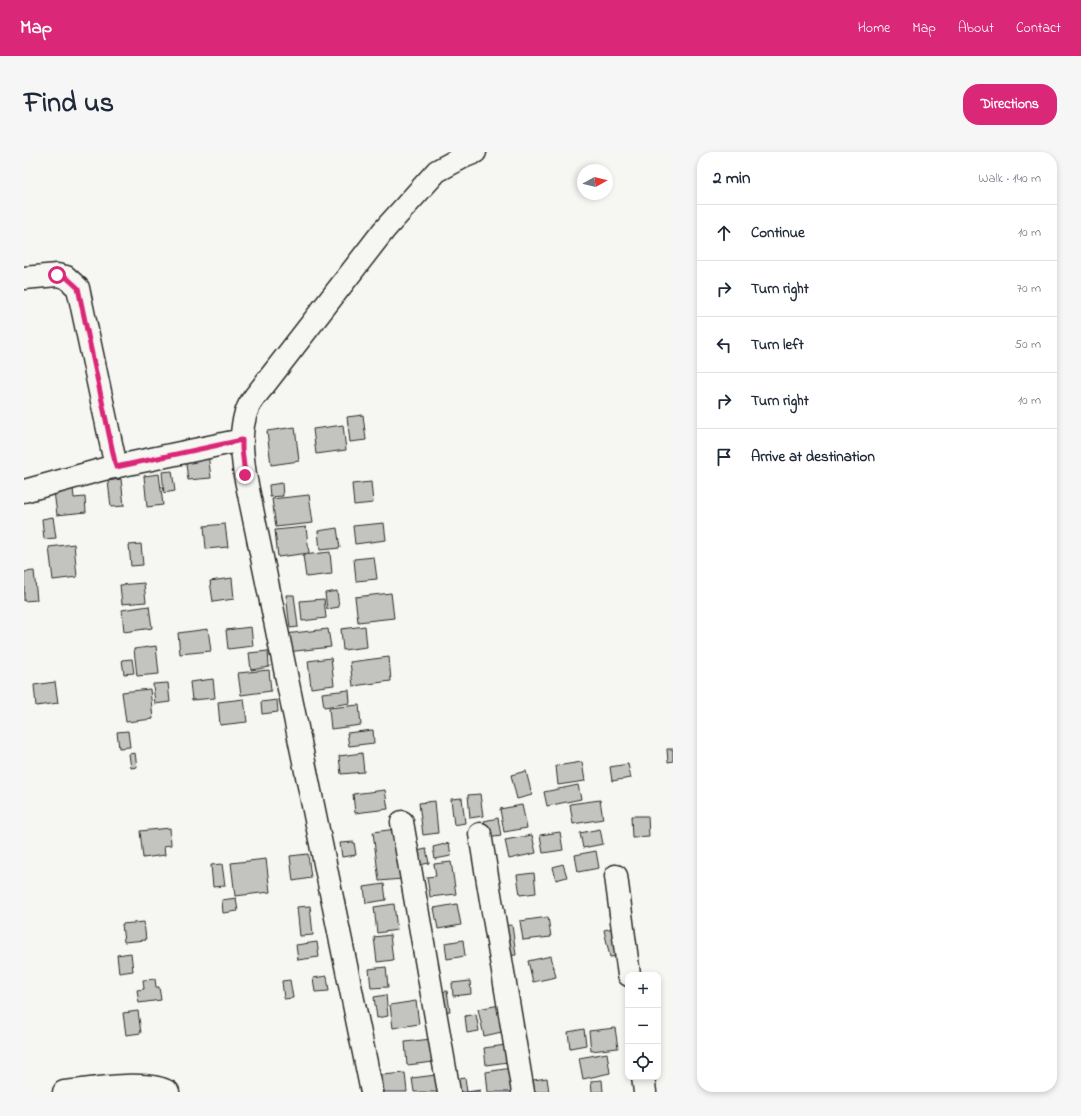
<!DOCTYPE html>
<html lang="en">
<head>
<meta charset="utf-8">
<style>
	:root { --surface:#fff; --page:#f6f6f7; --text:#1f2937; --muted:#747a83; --line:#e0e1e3; --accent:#db2777 }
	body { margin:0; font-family:"Indie Flower",sans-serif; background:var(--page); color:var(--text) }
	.controls { position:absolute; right:12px; bottom:12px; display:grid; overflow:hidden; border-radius:8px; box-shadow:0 2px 6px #0003 }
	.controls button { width:36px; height:36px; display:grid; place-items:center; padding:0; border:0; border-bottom:1px solid var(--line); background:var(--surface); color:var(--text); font:20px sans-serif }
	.compass { position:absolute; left:553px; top:12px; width:36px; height:36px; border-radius:50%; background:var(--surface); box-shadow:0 2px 6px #0003; rotate:82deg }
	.stop { position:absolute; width:12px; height:12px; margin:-9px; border:3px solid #db2777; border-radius:50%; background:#fff }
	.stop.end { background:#db2777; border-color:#fff; box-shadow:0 1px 4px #0008 }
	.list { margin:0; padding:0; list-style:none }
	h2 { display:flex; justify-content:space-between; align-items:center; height:52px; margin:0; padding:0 16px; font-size:17px }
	h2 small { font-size:13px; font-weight:400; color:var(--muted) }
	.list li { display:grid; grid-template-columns:26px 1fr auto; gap:12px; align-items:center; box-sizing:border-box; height:56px; padding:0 16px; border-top:1px solid var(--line) }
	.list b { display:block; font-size:15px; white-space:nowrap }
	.list em { font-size:13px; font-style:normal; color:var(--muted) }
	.icon { flex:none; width:22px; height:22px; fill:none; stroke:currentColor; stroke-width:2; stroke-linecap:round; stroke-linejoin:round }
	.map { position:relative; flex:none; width:649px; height:940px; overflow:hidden; border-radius:16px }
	header { display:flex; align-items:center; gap:24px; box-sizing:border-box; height:56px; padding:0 20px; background:var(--accent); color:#fff }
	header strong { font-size:19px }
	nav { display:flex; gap:22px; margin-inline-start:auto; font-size:14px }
	.intro { display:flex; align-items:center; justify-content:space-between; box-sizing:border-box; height:96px; padding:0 24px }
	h1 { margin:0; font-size:28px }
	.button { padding:10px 18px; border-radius:16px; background:var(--accent); color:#fff; font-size:14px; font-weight:700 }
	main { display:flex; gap:24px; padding:0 24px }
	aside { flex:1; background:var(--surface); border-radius:16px; box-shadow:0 2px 6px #0003 }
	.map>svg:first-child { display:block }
</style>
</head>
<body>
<header>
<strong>Map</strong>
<nav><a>Home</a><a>Map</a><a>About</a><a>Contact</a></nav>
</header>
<div class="intro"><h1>Find us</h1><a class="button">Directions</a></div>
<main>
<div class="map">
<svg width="649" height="940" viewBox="0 0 649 940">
	<rect width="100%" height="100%" fill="#f6f6f2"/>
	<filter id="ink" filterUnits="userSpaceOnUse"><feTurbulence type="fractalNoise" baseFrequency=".025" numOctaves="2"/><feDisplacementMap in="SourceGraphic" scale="8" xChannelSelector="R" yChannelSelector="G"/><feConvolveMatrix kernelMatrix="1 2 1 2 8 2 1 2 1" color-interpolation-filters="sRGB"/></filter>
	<g filter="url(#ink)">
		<!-- building -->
		<path fill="#c3c3c0" stroke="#2b2b2b" d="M339,263L342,288L326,290L323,265Z
			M319,273L322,298L292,302L289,277Z
			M271,275L275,309L247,313L243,279Z
			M184,301L187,326L164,328L161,304Z
			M148,319L151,339L140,341L138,320Z
			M135,322L139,353L123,355L120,324Z
			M97,327L100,354L87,355L84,329Z
			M347,330L349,351L330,353L328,332Z
			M258,331L259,344L246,345L245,333Z
			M49,336L50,346L61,345L62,360L33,363L30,339Z
			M285,343L289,371L252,375L248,347Z
			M29,365L32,386L20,387L18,367Z
			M360,371L362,388L331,392L329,374Z
			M201,372L204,395L182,397L180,374Z
			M282,375L285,401L254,405L251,378Z
			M313,376L316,396L296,398L294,379Z
			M50,392L53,425L29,428L25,395Z
			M117,392L119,413L107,414L105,393Z
			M306,400L308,422L282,425L279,403Z
			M350,405L353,427L332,429L330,407Z
			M10,419L13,448L0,449V420Z
			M208,426L210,447L189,450L186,429Z
			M120,431L122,450L98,452L96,433Z
			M313,439L315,455L303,457L301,441Z
			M367,441L370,466L334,470L331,445Z
			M262,443H270L274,475L266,476Z
			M300,447L302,466L278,469L276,449Z
			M125,454L128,476L100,480L98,458Z
			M341,474L343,495L319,498L317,477Z
			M227,475L229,494L204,497L202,478Z
			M184,477L187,499L156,502L154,481Z
			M304,477L307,495L263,500L261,482Z
			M132,494L135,522L113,524L110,497Z
			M244,499L245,515L227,518L225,501Z
			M365,505L367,529L329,534L326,510Z
			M307,506L310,533L287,536L284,509Z
			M108,507L110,521L100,522L98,508Z
			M245,518L247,539L217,543L214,521Z
			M189,527L191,546L168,548L166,530Z
			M31,530L34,551L12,554L10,533Z
			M144,531L146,550L131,552L129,532Z
			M126,537L129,567L102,570L98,540Z
			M325,538L326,551L300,555L298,541Z
			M220,547L223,570L196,573L194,550Z
			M253,548L254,560L238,562L237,550Z
			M335,553L337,573L307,577L305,556Z
			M349,578L350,591L325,594L323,581Z
			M104,579L106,595L95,596L93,580Z
			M643,597H649V609L644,610Z
			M111,601L113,615L107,616L105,602Z
			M338,601L340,620L317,622L315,604Z
			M558,610L561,629L534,633L532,614Z
			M604,612L607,626L588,629L586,615Z
			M502,619L508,643L493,647L487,623Z
			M554,633L557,647L523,654L520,640Z
			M361,638L364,657L331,661L329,642Z
			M456,642L459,664L446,666L444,643Z
			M438,646L441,671L430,673L427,647Z
			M576,648L579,667L549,672L546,652Z
			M411,649L414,681L399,683L395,651Z
			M498,653L503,676L480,680L476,657Z
			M607,664H624L625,685L608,686Z
			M474,666L477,684L463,686L460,669Z
			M146,676L147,693L140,694L141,703L119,706L116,679Z
			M372,677L378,727L355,729L349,680Z
			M576,677L579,692L559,696L556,681Z
			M536,680L539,698L519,701L516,683Z
			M508,683L512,701L485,707L481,688Z
			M330,690L332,703L318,705L316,691Z
			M425,691L427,704L411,707L409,695Z
			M402,697L405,711L391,714L389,700Z
			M572,699L575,716L554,720L551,703Z
			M284,702L287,726L269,729L266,704Z
			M242,707L246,740L211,744L207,711Z
			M427,710L432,742L406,745L403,725L412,724L410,712Z
			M198,712L201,734L189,735L187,713Z
			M539,712L543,725L532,728L529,715Z
			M510,721L512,741L496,743L493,723Z
			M360,732L362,748L342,751L340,735Z
			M212,746L214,759L199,761L198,748Z
			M370,752L373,778L353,781L350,755Z
			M433,752L437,773L414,777L410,756Z
			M286,754L289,783L276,784L273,755Z
			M524,765L527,785L499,788L496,769Z
			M120,770L122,788L100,790L98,772Z
			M488,773L492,803L481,804L476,774Z
			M589,776L595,804L586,805L580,778Z
			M366,783L369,808L353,810L350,785Z
			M439,788L441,804L423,807L421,791Z
			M293,790L295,805L274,808L272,793Z
			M107,801L109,819L95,821L93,803Z
			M527,804L532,825L509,830L504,809Z
			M362,815L364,835L347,836L345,817Z
			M303,824L305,839L291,840L289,826Z
			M131,827L132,835H135L137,848L115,851L113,838L120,837L119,828Z
			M266,828L269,846L260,847L258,829Z
			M446,829L447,842L429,844L428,831Z
			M423,839L426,859L415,861L412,841Z
			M362,843L364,864L353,866L350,845Z
			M392,849L395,872L369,876L366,853Z
			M476,853L482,879L460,884L454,857Z
			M114,859L117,881L102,883L99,861Z
			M452,862L455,879L443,881L441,864Z
			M591,876L594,896L567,899L565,879Z
			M560,877L562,893L546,896L544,880Z
			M407,887L410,910L383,913L381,890Z
			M482,893L484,910L462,913L460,896Z
			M583,901L586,921L559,927L555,906Z
			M487,916L491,940H464L462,920Z
			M381,921L383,940H360L358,923Z
			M412,923L414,940H390L388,926Z
			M441,926L443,940L456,938V940H432L430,928Z
			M523,926L525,940H505L503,929Z
			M578,928L579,940H568L567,929Z"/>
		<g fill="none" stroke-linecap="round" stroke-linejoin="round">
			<defs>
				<path id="minor" d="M0,126L33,123L42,125L54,136L92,315
					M0,339L80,317L218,288
					M378,670L425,940
					M456,682L499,940
					M592,724L605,823
					M619,925L621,940
					M40,940C65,938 123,927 144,940
					M348,940L221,323C218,301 215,279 223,258C226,250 232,243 237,237L360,78L413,19L439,5L451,0"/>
			</defs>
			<!-- minor casing -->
			<use href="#minor" stroke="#2b2b2b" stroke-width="25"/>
			<!-- minor -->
			<use href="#minor" stroke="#f6f6f2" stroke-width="22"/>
		</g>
	</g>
	<g fill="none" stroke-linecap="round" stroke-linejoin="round" filter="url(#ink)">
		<!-- route -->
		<path stroke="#db2777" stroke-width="5" d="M33,123L42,125L54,136L92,315L218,288V297L221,323"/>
	</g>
</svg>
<div class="controls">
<button>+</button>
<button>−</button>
<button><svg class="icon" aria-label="locate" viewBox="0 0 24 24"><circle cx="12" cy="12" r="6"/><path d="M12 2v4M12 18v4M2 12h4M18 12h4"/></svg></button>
</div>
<svg class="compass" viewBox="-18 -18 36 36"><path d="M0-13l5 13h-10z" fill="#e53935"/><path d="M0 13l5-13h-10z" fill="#747a83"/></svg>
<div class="stop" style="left:33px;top:123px"></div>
<div class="stop end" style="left:221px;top:323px"></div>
</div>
<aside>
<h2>2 min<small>Walk · 140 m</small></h2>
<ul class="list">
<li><svg class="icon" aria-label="ahead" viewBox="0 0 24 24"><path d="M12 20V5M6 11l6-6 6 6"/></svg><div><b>Continue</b></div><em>10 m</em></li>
<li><svg class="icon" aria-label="right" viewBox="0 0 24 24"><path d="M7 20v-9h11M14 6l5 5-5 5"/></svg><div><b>Turn right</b></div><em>70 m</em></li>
<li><svg class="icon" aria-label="left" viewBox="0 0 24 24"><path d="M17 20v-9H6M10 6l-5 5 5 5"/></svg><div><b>Turn left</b></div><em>50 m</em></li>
<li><svg class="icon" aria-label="right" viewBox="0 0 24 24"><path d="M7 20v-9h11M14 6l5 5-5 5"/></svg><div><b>Turn right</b></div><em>10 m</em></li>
<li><svg class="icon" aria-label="arrive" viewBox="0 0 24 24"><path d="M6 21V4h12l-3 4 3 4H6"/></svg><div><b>Arrive at destination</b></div></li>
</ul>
</aside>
</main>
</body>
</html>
